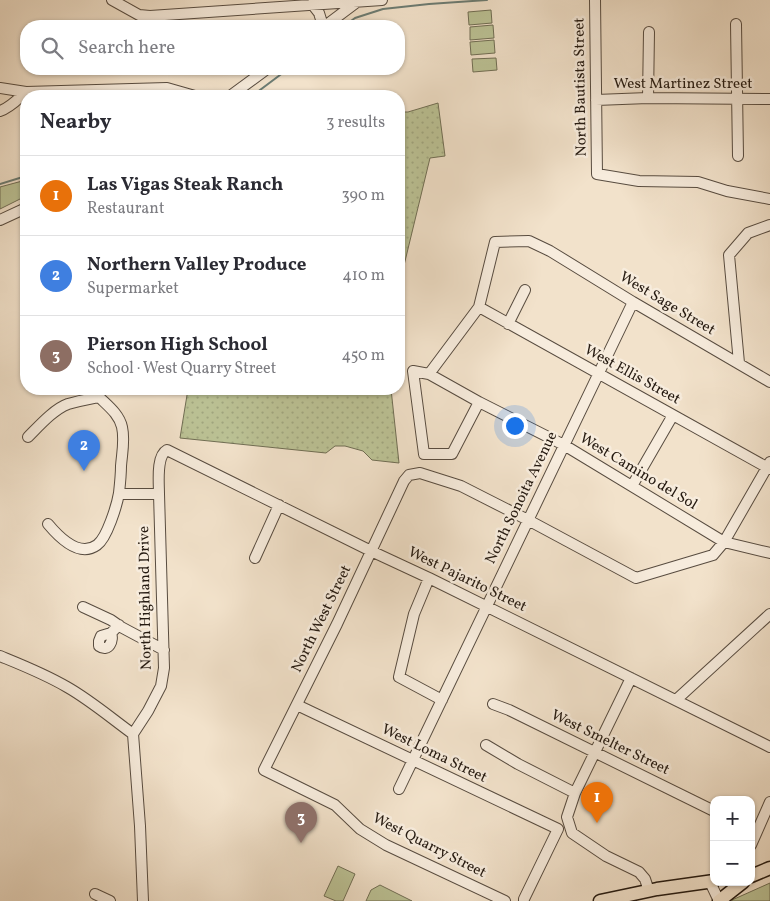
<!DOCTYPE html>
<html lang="en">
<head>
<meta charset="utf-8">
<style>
	:root { --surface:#fff; --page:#f2f2f3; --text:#2b2b33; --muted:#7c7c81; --line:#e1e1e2; --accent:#ea580c }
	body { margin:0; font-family:Vollkorn,serif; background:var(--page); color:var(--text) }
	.controls { position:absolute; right:15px; bottom:15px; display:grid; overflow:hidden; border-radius:10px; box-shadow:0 1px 4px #0004 }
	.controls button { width:45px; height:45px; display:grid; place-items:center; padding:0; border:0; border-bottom:1px solid var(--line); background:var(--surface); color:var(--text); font:25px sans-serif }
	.you { position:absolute; left:514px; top:425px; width:18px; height:18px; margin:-12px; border:4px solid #fff; border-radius:50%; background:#1a73e8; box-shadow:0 0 0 8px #1a73e833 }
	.badge { display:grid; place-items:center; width:32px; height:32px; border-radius:50%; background:var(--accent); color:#fff; font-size:16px; font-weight:700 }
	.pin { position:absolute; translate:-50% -41px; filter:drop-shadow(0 1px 2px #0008) }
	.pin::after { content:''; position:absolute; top:26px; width:18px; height:15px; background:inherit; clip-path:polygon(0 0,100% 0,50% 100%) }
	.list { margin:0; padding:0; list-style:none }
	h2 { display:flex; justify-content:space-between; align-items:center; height:65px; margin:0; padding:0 20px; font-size:21px }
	h2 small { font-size:16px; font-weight:400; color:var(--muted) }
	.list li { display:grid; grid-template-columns:32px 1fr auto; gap:15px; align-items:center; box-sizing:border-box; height:80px; padding:0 20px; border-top:1px solid var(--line) }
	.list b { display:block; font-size:19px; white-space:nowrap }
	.list p { margin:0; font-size:16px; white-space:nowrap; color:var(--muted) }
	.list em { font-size:16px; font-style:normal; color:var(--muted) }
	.icon { flex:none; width:28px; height:28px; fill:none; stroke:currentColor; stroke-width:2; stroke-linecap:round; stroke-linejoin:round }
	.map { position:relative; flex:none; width:770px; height:901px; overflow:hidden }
	.search { position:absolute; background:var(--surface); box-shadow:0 1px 4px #0004; left:20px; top:20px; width:385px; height:55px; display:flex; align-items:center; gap:12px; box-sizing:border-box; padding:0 18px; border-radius:20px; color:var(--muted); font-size:19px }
	.panel { position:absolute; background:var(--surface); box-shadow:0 1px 4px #0004; left:20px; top:90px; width:385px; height:305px; border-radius:20px }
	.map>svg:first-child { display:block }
</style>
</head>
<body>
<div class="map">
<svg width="770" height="901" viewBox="0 0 770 901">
	<defs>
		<pattern id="grass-dots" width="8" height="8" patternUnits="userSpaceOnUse" patternTransform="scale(1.25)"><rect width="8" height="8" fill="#bcc396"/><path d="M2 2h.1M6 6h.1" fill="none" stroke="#a1a780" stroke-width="1.8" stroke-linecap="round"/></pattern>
	</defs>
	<rect width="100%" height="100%" fill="#f2e2cb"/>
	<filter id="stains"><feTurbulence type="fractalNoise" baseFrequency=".004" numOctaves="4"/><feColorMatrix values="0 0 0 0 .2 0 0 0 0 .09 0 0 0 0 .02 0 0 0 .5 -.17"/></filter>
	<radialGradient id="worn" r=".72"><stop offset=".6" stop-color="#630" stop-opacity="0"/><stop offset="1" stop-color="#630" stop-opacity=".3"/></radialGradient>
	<!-- grass -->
	<path fill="url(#grass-dots)" stroke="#706e54" d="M438,103L445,156L430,158L399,286V112H408Z
		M188,389H391L399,463L372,460L363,451L345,446H335L326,453L180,438Z"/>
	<!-- green -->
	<path fill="#bcc396" stroke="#706e54" d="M491,10L492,23L469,25L468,12Z
		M493,25L494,38L470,40V27Z
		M494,40L495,53L471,55L470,42Z
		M496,58L497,70L473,72L472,59Z
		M26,180V196L0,209V187Z
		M338,866L355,874L343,901H336L324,896Z
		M770,883V901H732V900Z
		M380,885L412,901H366L371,890Z"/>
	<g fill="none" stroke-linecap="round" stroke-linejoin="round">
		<!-- stream -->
		<path stroke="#6c7c73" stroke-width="2" d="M344,26L355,18L383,9L429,4L487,0
			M252,96L288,69
			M0,184L26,176"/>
		<defs>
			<path id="minor" d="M112,0L139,15L150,16L382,0
				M595,0L597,174L639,181L698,182L727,191L770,199
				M312,4L319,13L323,26
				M736,24L738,156
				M325,26L357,2
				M0,88L26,92
				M230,96L267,69
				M648,98L649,32
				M596,100L648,98L770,99
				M0,111C10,108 18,99 26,92L167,88L195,96
				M0,220L26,208
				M479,307L770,469
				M508,324L525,290
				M739,363L729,255L748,233L770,225
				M429,374L479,307L495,242L529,241L550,251L633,302L770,382
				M479,402L452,454H424L413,371L429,374L479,402L564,445L724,542L770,553
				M28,437C39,426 54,409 68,404C78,401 89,399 99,397C108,406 119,414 122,427C125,440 122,453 121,466C121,475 120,484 119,493C117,505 107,538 97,545C79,558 58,536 48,524
				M632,486L673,415
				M119,494H159
				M255,558L279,505
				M429,578L414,614L399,677L442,700
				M83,607L111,620L121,627L164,650
				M111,633C114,640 109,653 99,646V641L101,636L111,633L119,625
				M0,656C22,665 45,674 67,687C90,700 111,718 133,734
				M631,678L575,793L567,817L572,833L606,856L639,872L645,879L649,891
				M676,700L770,614
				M493,704L509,710L714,811
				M297,705L558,829L524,899V901
				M486,745L518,764L575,793
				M399,789L633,302
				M751,845L770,802
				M710,882L719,901
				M95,894L110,901
				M143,901L140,826L133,734L148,711L161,686L164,668L159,494C159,482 156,456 167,450L371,551L429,578L770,747
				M505,901L386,845L360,829L335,805L264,770L337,624L404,481L409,475L420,473L461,486L528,520L636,578L713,555L724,542L770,462"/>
			<path id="major" d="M751,876L770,868
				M600,901L657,889L714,881
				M719,901L743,882"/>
		</defs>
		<!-- minor casing -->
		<use href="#minor" stroke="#584c40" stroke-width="12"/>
		<!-- major casing -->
		<use href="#major" stroke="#251a11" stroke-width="15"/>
		<!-- minor -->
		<use href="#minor" stroke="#f7ecdd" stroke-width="10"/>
		<!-- major -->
		<use href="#major" stroke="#f2e2cb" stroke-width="12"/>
	</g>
	<g text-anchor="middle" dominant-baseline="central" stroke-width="5" stroke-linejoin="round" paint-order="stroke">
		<!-- street labels -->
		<g font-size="15" fill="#251a11" stroke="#f7ecdd">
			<text x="683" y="84">West Martinez Street</text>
			<text transform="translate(581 87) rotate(-91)">North Bautista Street</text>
			<text transform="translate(667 304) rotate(31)">West Sage Street</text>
			<text transform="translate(632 375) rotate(29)">West Ellis Street</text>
			<text transform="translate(638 472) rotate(31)">West Camino del Sol</text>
			<text transform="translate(522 498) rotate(-64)">North Sonoita Avenue</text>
			<text transform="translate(467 580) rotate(26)">West Pajarito Street</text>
			<text transform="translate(146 598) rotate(-91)">North Highland Drive</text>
			<text transform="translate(322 619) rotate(-64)">North West Street</text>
			<text transform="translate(610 743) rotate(26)">West Smelter Street</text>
			<text transform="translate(434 754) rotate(26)">West Loma Street</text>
			<text transform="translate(429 846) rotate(27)">West Quarry Street</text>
		</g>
	</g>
	<rect width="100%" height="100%" filter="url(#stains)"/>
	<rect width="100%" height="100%" fill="url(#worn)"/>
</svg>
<div class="controls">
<button>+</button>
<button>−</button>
</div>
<div class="you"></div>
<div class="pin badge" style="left:597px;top:823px;background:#e8710a">1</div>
<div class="pin badge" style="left:84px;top:471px;background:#3f7fe0">2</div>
<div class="pin badge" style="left:301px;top:843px;background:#8d6e63">3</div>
<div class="search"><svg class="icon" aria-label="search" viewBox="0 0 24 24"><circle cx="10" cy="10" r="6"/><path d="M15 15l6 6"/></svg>Search here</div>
<section class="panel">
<h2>Nearby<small>3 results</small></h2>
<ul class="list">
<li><span class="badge" style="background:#e8710a">1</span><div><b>Las Vigas Steak Ranch</b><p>Restaurant</p></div><em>390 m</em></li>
<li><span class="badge" style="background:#3f7fe0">2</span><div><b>Northern Valley Produce</b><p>Supermarket</p></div><em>410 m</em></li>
<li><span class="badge" style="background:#8d6e63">3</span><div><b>Pierson High School</b><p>School · West Quarry Street</p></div><em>450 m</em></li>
</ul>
</section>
</div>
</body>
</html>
